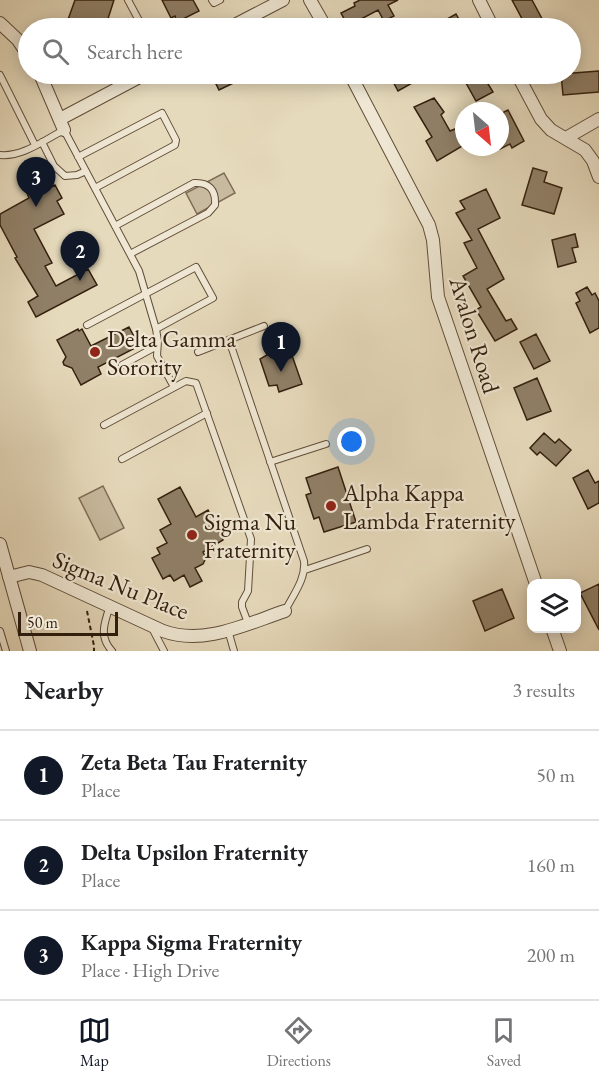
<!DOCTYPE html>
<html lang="en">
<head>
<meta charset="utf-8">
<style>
	:root { --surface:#fff; --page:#f2f2f2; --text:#202124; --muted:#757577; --line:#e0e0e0; --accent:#111827 }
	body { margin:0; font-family:"EB Garamond",serif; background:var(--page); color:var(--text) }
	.controls { position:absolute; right:18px; bottom:18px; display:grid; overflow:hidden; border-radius:12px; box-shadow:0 3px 15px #0003 }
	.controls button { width:54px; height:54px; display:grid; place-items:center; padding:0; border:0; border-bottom:2px solid var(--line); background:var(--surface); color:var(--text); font:30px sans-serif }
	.compass { position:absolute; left:455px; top:102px; width:54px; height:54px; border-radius:50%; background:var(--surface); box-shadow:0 3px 15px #0003; rotate:152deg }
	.scale { position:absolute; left:18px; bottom:15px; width:100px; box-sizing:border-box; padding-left:6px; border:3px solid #331f0e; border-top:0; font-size:16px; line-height:21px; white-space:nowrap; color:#331f0e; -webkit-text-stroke:4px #efe7d3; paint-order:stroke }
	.you { position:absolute; left:352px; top:442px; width:21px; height:21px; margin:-15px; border:4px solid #fff; border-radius:50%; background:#1a73e8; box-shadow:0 0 0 9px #1a73e833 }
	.badge { display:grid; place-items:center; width:39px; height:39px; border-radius:50%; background:var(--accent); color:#fff; font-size:20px; font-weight:700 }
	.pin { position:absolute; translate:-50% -50px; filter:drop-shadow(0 2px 3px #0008) }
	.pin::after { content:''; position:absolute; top:32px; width:21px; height:18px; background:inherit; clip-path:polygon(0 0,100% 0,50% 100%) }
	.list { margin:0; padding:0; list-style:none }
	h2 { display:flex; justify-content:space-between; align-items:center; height:78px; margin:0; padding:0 24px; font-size:26px }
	h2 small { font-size:20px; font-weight:400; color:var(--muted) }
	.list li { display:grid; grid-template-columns:39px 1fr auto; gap:18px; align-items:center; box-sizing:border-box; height:90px; padding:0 24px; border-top:2px solid var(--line) }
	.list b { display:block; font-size:22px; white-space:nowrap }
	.list p { margin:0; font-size:20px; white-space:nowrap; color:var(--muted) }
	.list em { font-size:20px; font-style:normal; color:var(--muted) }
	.icon { flex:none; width:33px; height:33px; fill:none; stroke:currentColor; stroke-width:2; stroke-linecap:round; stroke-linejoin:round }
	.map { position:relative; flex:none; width:599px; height:651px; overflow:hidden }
	.search { position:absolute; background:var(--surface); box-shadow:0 3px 15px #0003; left:18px; right:18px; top:18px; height:66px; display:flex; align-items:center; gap:15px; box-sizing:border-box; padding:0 21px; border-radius:33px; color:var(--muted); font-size:22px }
	.sheet { height:348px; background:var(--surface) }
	nav { display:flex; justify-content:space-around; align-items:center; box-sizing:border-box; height:84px; border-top:2px solid var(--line); background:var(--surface); font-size:16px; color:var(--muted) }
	nav a { display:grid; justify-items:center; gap:3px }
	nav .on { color:var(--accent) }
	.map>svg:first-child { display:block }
</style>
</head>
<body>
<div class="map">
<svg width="599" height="651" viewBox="0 0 599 651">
	<rect width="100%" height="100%" fill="#e6dabc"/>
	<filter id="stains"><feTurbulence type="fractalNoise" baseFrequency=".00333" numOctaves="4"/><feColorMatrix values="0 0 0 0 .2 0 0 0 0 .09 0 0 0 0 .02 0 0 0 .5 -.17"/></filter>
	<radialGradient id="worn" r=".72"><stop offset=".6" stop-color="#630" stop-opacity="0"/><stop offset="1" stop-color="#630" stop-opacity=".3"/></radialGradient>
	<!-- green -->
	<path fill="#c8ba9e" stroke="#7e6c56" stroke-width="1.5" d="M224,173L235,193L197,214L186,193Z
		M103,486L124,528L100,540L79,498Z"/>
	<!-- building -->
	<path fill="#908068" stroke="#331f0e" stroke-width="1.5" d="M75,0H114L105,28H65Z
		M162,0H193L199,11L177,22L175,16L171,18Z
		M360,0H398L388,5L394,16L384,21L378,10L348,26L341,13L355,6L354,3Z
		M512,0H532L547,28H527Z
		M456,14L464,28H431Z
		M599,71V92L563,95L561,74Z
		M211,74H252L219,90Z
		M389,74H410L414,82L398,91Z
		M461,74H482L493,92L476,101Z
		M434,98L444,112L441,115L450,131L455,129L464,145L437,161L426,141L432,137L414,107Z
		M508,110L524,141L512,148L510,144L500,149V114Z
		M533,168L547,172L544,182L562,188L554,214L522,205Z
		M46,183L49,188L55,185L62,198L57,201L64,214L34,229L52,263L45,266L56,286L88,269L97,285L36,317L28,302L38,296L15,258L17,257L0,225V214L29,198L27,193Z
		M486,189L500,218L478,229L504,279L487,289L506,321L511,319L517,329L495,341L476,310L481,307L463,276L477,268L464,243L472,240L456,213L465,209L460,201Z
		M575,234L578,247L572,248L576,262L558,267L552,240Z
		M587,287L592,295L595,293L599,301V328L590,333L576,303L580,301L576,293Z
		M129,327L139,346L98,367L101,374L81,385L72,368L64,365L63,362L66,357L57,340L78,329L79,331L82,329L91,346Z
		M536,334L550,361L534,369L520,342Z
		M287,341L302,384L279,392L277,385L269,386L260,359L267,355L264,349Z
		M537,378L551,411L527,420L514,388Z
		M544,433L555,443L559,439L571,450L556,466L540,452L537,455L530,448Z
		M338,467L356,522L324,532L319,517L314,519L306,495L311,493L306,478Z
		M588,470L595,483L599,481V503L588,509L573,478Z
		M180,487L196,517L208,510L223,540L203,552L206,558L203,564L195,568L202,581L190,587L184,575L174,581L170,575L163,579L152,558L160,554L157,548L167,543L160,530L171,524L158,499Z
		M599,584V630L580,593Z
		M502,589L514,618L485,631L473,601Z"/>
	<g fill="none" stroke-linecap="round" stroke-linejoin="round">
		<defs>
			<path id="lane" d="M128,0L143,28
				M212,0L214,3L220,0
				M0,75L35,145
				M42,142L54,166L65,176L77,175L86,171
				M0,155C23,157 44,140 64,130L139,271L156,329L158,341L157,356L174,387
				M78,157L162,113L176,140L175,145L95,188
				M115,226L194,183C209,182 216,190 215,205L208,213L130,254
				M87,325L196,267L213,298L156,329
				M229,340L304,561C306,579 293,595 285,611
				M198,352L264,326
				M122,365L157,346
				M104,425L186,381L196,383L251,539L248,591L242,602V607L248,623
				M122,459L207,413
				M270,462L326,444
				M305,570L367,549
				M110,606C104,623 99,637 112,651
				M152,628L164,651
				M228,630L234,651
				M0,631L6,651"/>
			<path id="street" d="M310,0L326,28
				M479,0L493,28
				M0,23L18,40L28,55
				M229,28L283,0
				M40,74L64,130
				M350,74L429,225L433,240L438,297L536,584
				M517,74L541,119L551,130L585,150L593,161L599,177
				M60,119L145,74
				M566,138L599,119
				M0,544L30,651
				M9,577L29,572L42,575L163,631C204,646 246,624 285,611
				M552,628L560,651"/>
		</defs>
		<!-- lane casing -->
		<use href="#lane" stroke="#604e3a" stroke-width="8"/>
		<!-- street casing -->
		<use href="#street" stroke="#604e3a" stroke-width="14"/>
		<!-- path -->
		<path stroke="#331f0e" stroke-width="2" stroke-dasharray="4.5 3" stroke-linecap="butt" d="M87,611L94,646V651"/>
		<!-- lane -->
		<use href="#lane" stroke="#efe7d3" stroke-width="6"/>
		<!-- street -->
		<use href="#street" stroke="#efe7d3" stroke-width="12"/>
	</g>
	<!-- markers -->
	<g fill="#8f2418" stroke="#efe7d3" stroke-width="2">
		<circle cx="95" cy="352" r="6"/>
		<circle cx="331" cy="506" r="6"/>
		<circle cx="192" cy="535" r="6"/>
	</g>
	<g text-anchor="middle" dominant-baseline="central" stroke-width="4.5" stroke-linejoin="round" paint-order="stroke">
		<!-- street labels -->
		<g font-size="24" fill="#331f0e" stroke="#efe7d3">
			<text transform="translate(475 335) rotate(73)">Avalon Road</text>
			<text transform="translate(121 585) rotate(22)">Sigma Nu Place</text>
		</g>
		<!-- poi labels -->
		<g font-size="24" fill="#331f0e" stroke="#efe7d3" text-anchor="start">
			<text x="107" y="338">Delta Gamma<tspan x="107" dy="28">Sorority</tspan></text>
			<text x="343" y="492">Alpha Kappa<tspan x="343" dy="28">Lambda Fraternity</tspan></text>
			<text x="204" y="521">Sigma Nu<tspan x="204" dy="28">Fraternity</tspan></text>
		</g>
	</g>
	<rect width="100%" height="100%" filter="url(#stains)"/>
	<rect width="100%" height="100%" fill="url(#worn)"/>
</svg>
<div class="controls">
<button><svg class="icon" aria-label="layers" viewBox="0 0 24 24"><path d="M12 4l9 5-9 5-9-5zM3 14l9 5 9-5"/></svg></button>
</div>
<svg class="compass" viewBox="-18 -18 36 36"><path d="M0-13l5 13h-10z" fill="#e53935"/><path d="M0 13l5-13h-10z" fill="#757577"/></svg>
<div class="scale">50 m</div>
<div class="you"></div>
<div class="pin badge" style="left:281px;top:372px">1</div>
<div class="pin badge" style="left:80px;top:281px">2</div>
<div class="pin badge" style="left:36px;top:207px">3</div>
<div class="search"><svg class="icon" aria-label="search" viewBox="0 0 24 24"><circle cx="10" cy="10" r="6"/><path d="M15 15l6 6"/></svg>Search here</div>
</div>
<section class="sheet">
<h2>Nearby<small>3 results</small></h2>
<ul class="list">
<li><span class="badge">1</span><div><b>Zeta Beta Tau Fraternity</b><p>Place</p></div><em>50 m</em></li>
<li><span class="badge">2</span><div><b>Delta Upsilon Fraternity</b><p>Place</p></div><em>160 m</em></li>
<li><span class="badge">3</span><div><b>Kappa Sigma Fraternity</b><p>Place · High Drive</p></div><em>200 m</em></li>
</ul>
</section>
<nav>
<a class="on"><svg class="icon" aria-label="map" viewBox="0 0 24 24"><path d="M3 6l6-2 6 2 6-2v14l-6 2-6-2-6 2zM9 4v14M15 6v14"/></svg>Map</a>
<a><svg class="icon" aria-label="directions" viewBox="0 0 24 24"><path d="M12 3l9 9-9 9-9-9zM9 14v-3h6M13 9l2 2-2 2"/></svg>Directions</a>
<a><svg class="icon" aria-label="saved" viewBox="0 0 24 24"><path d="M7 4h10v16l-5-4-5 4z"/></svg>Saved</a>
</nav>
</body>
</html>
